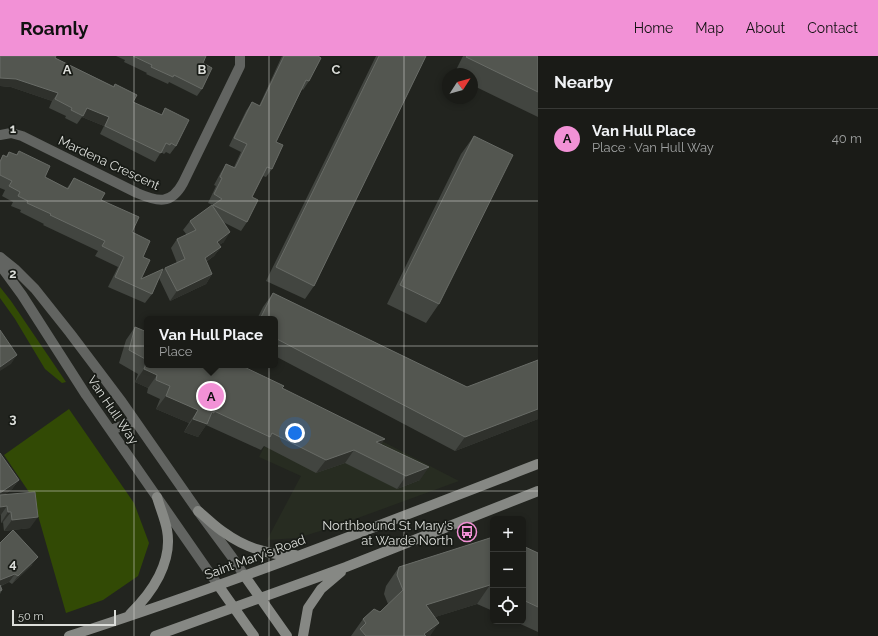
<!DOCTYPE html>
<html lang="en">
<head>
<meta charset="utf-8">
<style>
	:root { --surface:#1a1b17; --page:#232420; --text:#f1f3f6; --muted:#9fa1a1; --line:#383936; --accent:#f291d6 }
	body { margin:0; font-family:Raleway,sans-serif; background:var(--page); color:var(--text) }
	.controls { position:absolute; right:12px; bottom:12px; display:grid; overflow:hidden; border-radius:6px; box-shadow:0 2px 6px #0003 }
	.controls button { width:36px; height:36px; display:grid; place-items:center; padding:0; border:0; border-bottom:1px solid var(--line); background:var(--surface); color:var(--text); font:20px sans-serif }
	.compass { position:absolute; left:442px; top:12px; width:36px; height:36px; border-radius:50%; background:var(--surface); box-shadow:0 2px 6px #0003; rotate:54deg }
	.scale { position:absolute; left:12px; bottom:10px; width:104px; box-sizing:border-box; padding-left:4px; border:2px solid #dbddd9; border-top:0; font-size:11px; line-height:14px; white-space:nowrap; color:#dbddd9; -webkit-text-stroke:3px #181b16; paint-order:stroke }
	.you { position:absolute; left:295px; top:377px; width:14px; height:14px; margin:-10px; border:3px solid #fff; border-radius:50%; background:#1a73e8; box-shadow:0 0 0 6px #1a73e833 }
	.badge { display:grid; place-items:center; width:26px; height:26px; border-radius:50%; background:var(--accent); color:#111; font-size:13px; font-weight:700 }
	.pin { position:absolute; translate:-50% -50%; border:2px solid #fff; box-shadow:0 1px 4px #0006 }
	.popup { position:absolute; left:144px; top:260px; width:134px; height:52px; box-sizing:border-box; display:grid; place-content:center; border-radius:6px; background:var(--surface); filter:drop-shadow(0 1px 3px #0005); font-size:13px; white-space:nowrap; color:var(--muted) }
	.popup b { font-size:15px; color:var(--text) }
	.popup::after { content:''; position:absolute; left:50%; top:100%; margin-left:-8px; border:8px solid transparent; border-top-color:var(--surface) }
	.list { margin:0; padding:0; list-style:none }
	h2 { display:flex; justify-content:space-between; align-items:center; height:52px; margin:0; padding:0 16px; font-size:17px }
	h2 small { font-size:13px; font-weight:400; color:var(--muted) }
	.list li { display:grid; grid-template-columns:26px 1fr auto; gap:12px; align-items:center; box-sizing:border-box; height:60px; padding:0 16px; border-top:1px solid var(--line) }
	.list b { display:block; font-size:15px; white-space:nowrap }
	.list p { margin:0; font-size:13px; white-space:nowrap; color:var(--muted) }
	.list em { font-size:13px; font-style:normal; color:var(--muted) }
	.icon { flex:none; width:22px; height:22px; fill:none; stroke:currentColor; stroke-width:2; stroke-linecap:round; stroke-linejoin:round }
	.map { position:relative; flex:none; width:538px; height:580px; overflow:hidden }
	header { display:flex; align-items:center; gap:24px; box-sizing:border-box; height:56px; padding:0 20px; background:var(--accent); color:#111 }
	header strong { font-size:19px }
	nav { display:flex; gap:22px; margin-inline-start:auto; font-size:14px }
	main { display:flex }
	aside { flex:1; background:var(--surface) }
	.map>svg:first-child { display:block }
</style>
</head>
<body>
<header>
<strong>Roamly</strong>
<nav><a>Home</a><a>Map</a><a>About</a><a>Contact</a></nav>
</header>
<main>
<div class="map">
<svg width="538" height="580" viewBox="0 0 538 580">
	<rect width="100%" height="100%" fill="#22241f"/>
	<!-- built -->
	<path fill="#272c21" d="M291,338L459,425L336,470L298,482L267,484L301,420L259,401Z"/>
	<!-- green -->
	<path fill="#324a05" d="M0,231L11,245L66,326L62,327L45,313L15,263L0,242Z
		M69,353L134,447L149,487L138,520L103,544L66,557L33,442L4,399Z"/>
	<g fill="none" stroke-linecap="round" stroke-linejoin="round">
		<!-- minor -->
		<path stroke="#626461" stroke-width="10" d="M0,79L11,77L22,80L137,137C158,146 171,149 183,127L240,10V0
			M0,201L16,214L35,233L70,277L122,346L198,455L232,501L244,519
			M0,209L22,239L86,339L218,529
			M111,374L135,365"/>
		<!-- secondary -->
		<path stroke="#868884" stroke-width="10" d="M198,455C207,462 215,471 225,477C244,491 271,500 295,499
			M244,519L287,580
			M218,529L254,580
			M130,558C152,537 173,506 167,474C165,463 160,452 157,441
			M69,580C228,529 383,468 538,408
			M155,580L346,511L538,435
			M303,580L308,552L321,533L341,516"/>
	</g>
	<!-- wall -->
	<path fill="#424540" d="M0,0L55,2L113,30L115,28L133,46L161,59L165,52L176,90L170,98L166,96L164,98L161,96L155,106L100,78L104,70L82,61L77,68L65,62L66,60L49,52L52,45L11,31L0,30Z
		M116,0H206L203,7L202,33L197,40L169,26L168,28L146,18L147,17L124,6L125,4Z
		M282,0H318L309,25L303,34L302,33L276,86L272,113L266,121L263,120L252,141L247,166L241,175L223,166L224,186L219,189L221,191L214,200L206,206L212,218L206,228L170,245L159,222L152,238L145,247L108,231L118,211L95,200L98,195L43,169L44,168L20,156L21,154L11,150L13,146L2,140L5,134L0,132V104L3,99L6,100L9,96L16,99L19,95L45,121L67,132L74,122L101,144L132,176L143,201L141,223L160,219L165,212L177,207L171,192L177,183L187,179L183,174L190,165L213,149L208,147L216,130L214,129L221,116L226,108L234,111L241,96L229,90L246,55L252,46L259,50Z
		M376,0H426L314,230L305,243L266,225Z
		M463,0H538V61L472,29V18H454Z
		M474,80L439,248L426,267L387,248L461,98Z
		M273,237L467,331L538,304V363L455,395L275,300V263H257L263,251Z
		M135,271L147,276V309L282,332L381,388L420,424L397,433L345,407L316,417L264,390L261,394L206,369L198,381L184,376L189,367L156,353L160,343L147,337L148,332L135,326L138,318L119,307L126,284Z
		M0,397L19,424L12,433L4,439L30,472L4,475L3,466L1,467Z
		M493,481V555L477,548L435,561L430,580H351L363,563L380,556L388,548L384,538L386,530L399,511Z
		M0,487L32,509L12,528L9,526L1,530L2,534L0,538Z
		M523,490L538,497V576L514,565H523Z"/>
	<!-- shaded-wall -->
	<path fill="#2f312c" d="M0,22L16,23L58,37L52,45L11,31L0,30Z
		M87,52L109,61L104,70L82,61Z
		M230,176L224,186L210,195L217,186Z
		M221,191L214,200L198,211L205,202Z
		M212,218L206,228L170,245L177,235Z
		M17,299L11,308L0,315V311Z
		M144,313L157,319L148,332L135,326Z
		M166,340L198,354L189,367L156,353Z
		M538,353V363L455,395L465,381Z
		M193,363L207,368L198,381L184,376Z
		M385,383L376,396V386Z
		M354,394L345,407L316,417L326,404Z
		M429,411L420,424L397,433L406,420Z
		M19,424L12,433L0,442V437Z
		M7,450L0,460V451Z
		M8,456H11L3,466L1,467Z
		M38,461L30,472L4,475L12,464Z
		M38,501L32,509L12,528L18,520Z
		M15,518L9,526L0,530V524Z
		M490,529L477,548L413,568L426,549Z
		M439,567L430,580H423L424,578Z"/>
	<!-- building -->
	<path fill="#535650" stroke="#686b66" d="M0,0H56L55,2L114,31L115,28L137,39L133,46L162,59L165,52L189,64L176,90L171,87L170,89L166,87L161,97L105,70L109,61L87,52L83,60L71,54L72,52L55,43L58,37L16,23L0,22Z
		M133,0H206L203,7L212,12L202,33L174,19L173,21L151,11L152,9Z
		M284,0H318L321,2L309,25L306,24L276,86L283,89L272,113L267,111L252,141L258,144L247,166L213,149L222,143L214,138L222,122L220,121L226,108L235,112L247,88L234,82L252,46L260,50Z
		M379,0H426L314,230L276,211Z
		M467,0H538V36L466,1Z
		M474,80L513,99L439,248L400,229Z
		M19,95L50,110L45,121L68,133L74,122L105,137L101,144L139,161L132,176L150,185L143,201L150,204L141,223L163,213L152,238L115,221L124,201L102,190L105,185L50,159L51,158L27,147L28,145L18,140L20,136L9,130L12,125L0,119V106L3,99L7,101L9,96L17,99Z
		M212,149L230,176L217,186L221,191L205,202L212,218L177,235L165,212L185,203L177,183L196,174L190,165Z
		M273,237L467,331L538,304V353L465,381L275,282V263H260Z
		M135,271L147,276V304L129,294Z
		M0,274L17,299L0,311Z
		M147,305V309H240L284,330L282,332L385,383L376,386L429,411L406,420L354,394L326,404L272,377L270,381L214,355V357L212,356L207,368L193,363L198,354L166,340L170,330L156,324L157,319L144,313Z
		M0,397L19,424L0,437Z
		M35,436L38,461L12,464L11,456H8L7,450L0,451V439Z
		M13,474L38,501L18,520L15,518L0,524V487Z
		M493,481V530L490,529L426,549L439,567L424,578L426,580H366L360,573L366,567L363,563L374,553L380,556L403,534L397,519L399,511Z
		M523,490L538,497V551L523,544Z
		M0,529L2,534L0,535Z"/>
	<!-- grid -->
	<path fill="none" stroke="#dbddd9" stroke-width="1" stroke-opacity="0.55" d="M134,0V580M269,0V580M404,0V580M0,145H538M0,290H538M0,435H538"/>
	<!-- icons -->
	<defs>
		<symbol id="bus-ring" viewBox="-11 -11 22 22"><circle r="9.5" fill="#181b16" stroke="#f291d6" stroke-width="1.5"/><path d="M-5-6H5V4H4V6H2V4H-2V6H-4V4H-5ZM-3.5-4V0h7V-4ZM-3.5 1.2v1.5H-2V1.2ZM2 1.2v1.5H3.5V1.2Z" fill="#f291d6"/></symbol>
	</defs>
	<g fill-rule="evenodd">
		<use href="#bus-ring" x="456" y="465" width="22" height="22"/>
	</g>
	<g text-anchor="middle" dominant-baseline="central" stroke-width="3.5" stroke-linejoin="round" paint-order="stroke">
		<!-- street labels -->
		<g font-size="13" fill="#dbddd9" stroke="#181b16">
			<text transform="translate(109 107) rotate(25)">Mardena Crescent</text>
			<text transform="translate(113 354) rotate(56)">Van Hull Way</text>
			<text transform="translate(255 501) rotate(-20)">Saint Mary's Road</text>
		</g>
		<!-- poi labels -->
		<g font-size="13" fill="#dbddd9" stroke="#181b16" text-anchor="end">
			<text x="453" y="469">Northbound St Mary's<tspan x="453" dy="15">at Warde North</tspan></text>
		</g>
	</g>
	<g font-size="13" text-anchor="middle" font-weight="bold" fill="#dbddd9" stroke="#181b16" stroke-width="3.5" stroke-linejoin="round" paint-order="stroke">
		<text x="67" y="18">A</text>
		<text x="202" y="18">B</text>
		<text x="336" y="18">C</text>
		<text x="13" y="77">1</text>
		<text x="13" y="222">2</text>
		<text x="13" y="367">3</text>
		<text x="13" y="512">4</text>
	</g>
</svg>
<div class="controls">
<button>+</button>
<button>−</button>
<button><svg class="icon" aria-label="locate" viewBox="0 0 24 24"><circle cx="12" cy="12" r="6"/><path d="M12 2v4M12 18v4M2 12h4M18 12h4"/></svg></button>
</div>
<svg class="compass" viewBox="-18 -18 36 36"><path d="M0-13l5 13h-10z" fill="#e53935"/><path d="M0 13l5-13h-10z" fill="#9fa1a1"/></svg>
<div class="scale">50 m</div>
<div class="you"></div>
<div class="pin badge" style="left:211px;top:340px">A</div>
<div class="popup"><b>Van Hull Place</b>Place</div>
</div>
<aside>
<h2>Nearby<small></small></h2>
<ul class="list">
<li><span class="badge">A</span><div><b>Van Hull Place</b><p>Place · Van Hull Way</p></div><em>40 m</em></li>
</ul>
</aside>
</main>
</body>
</html>
